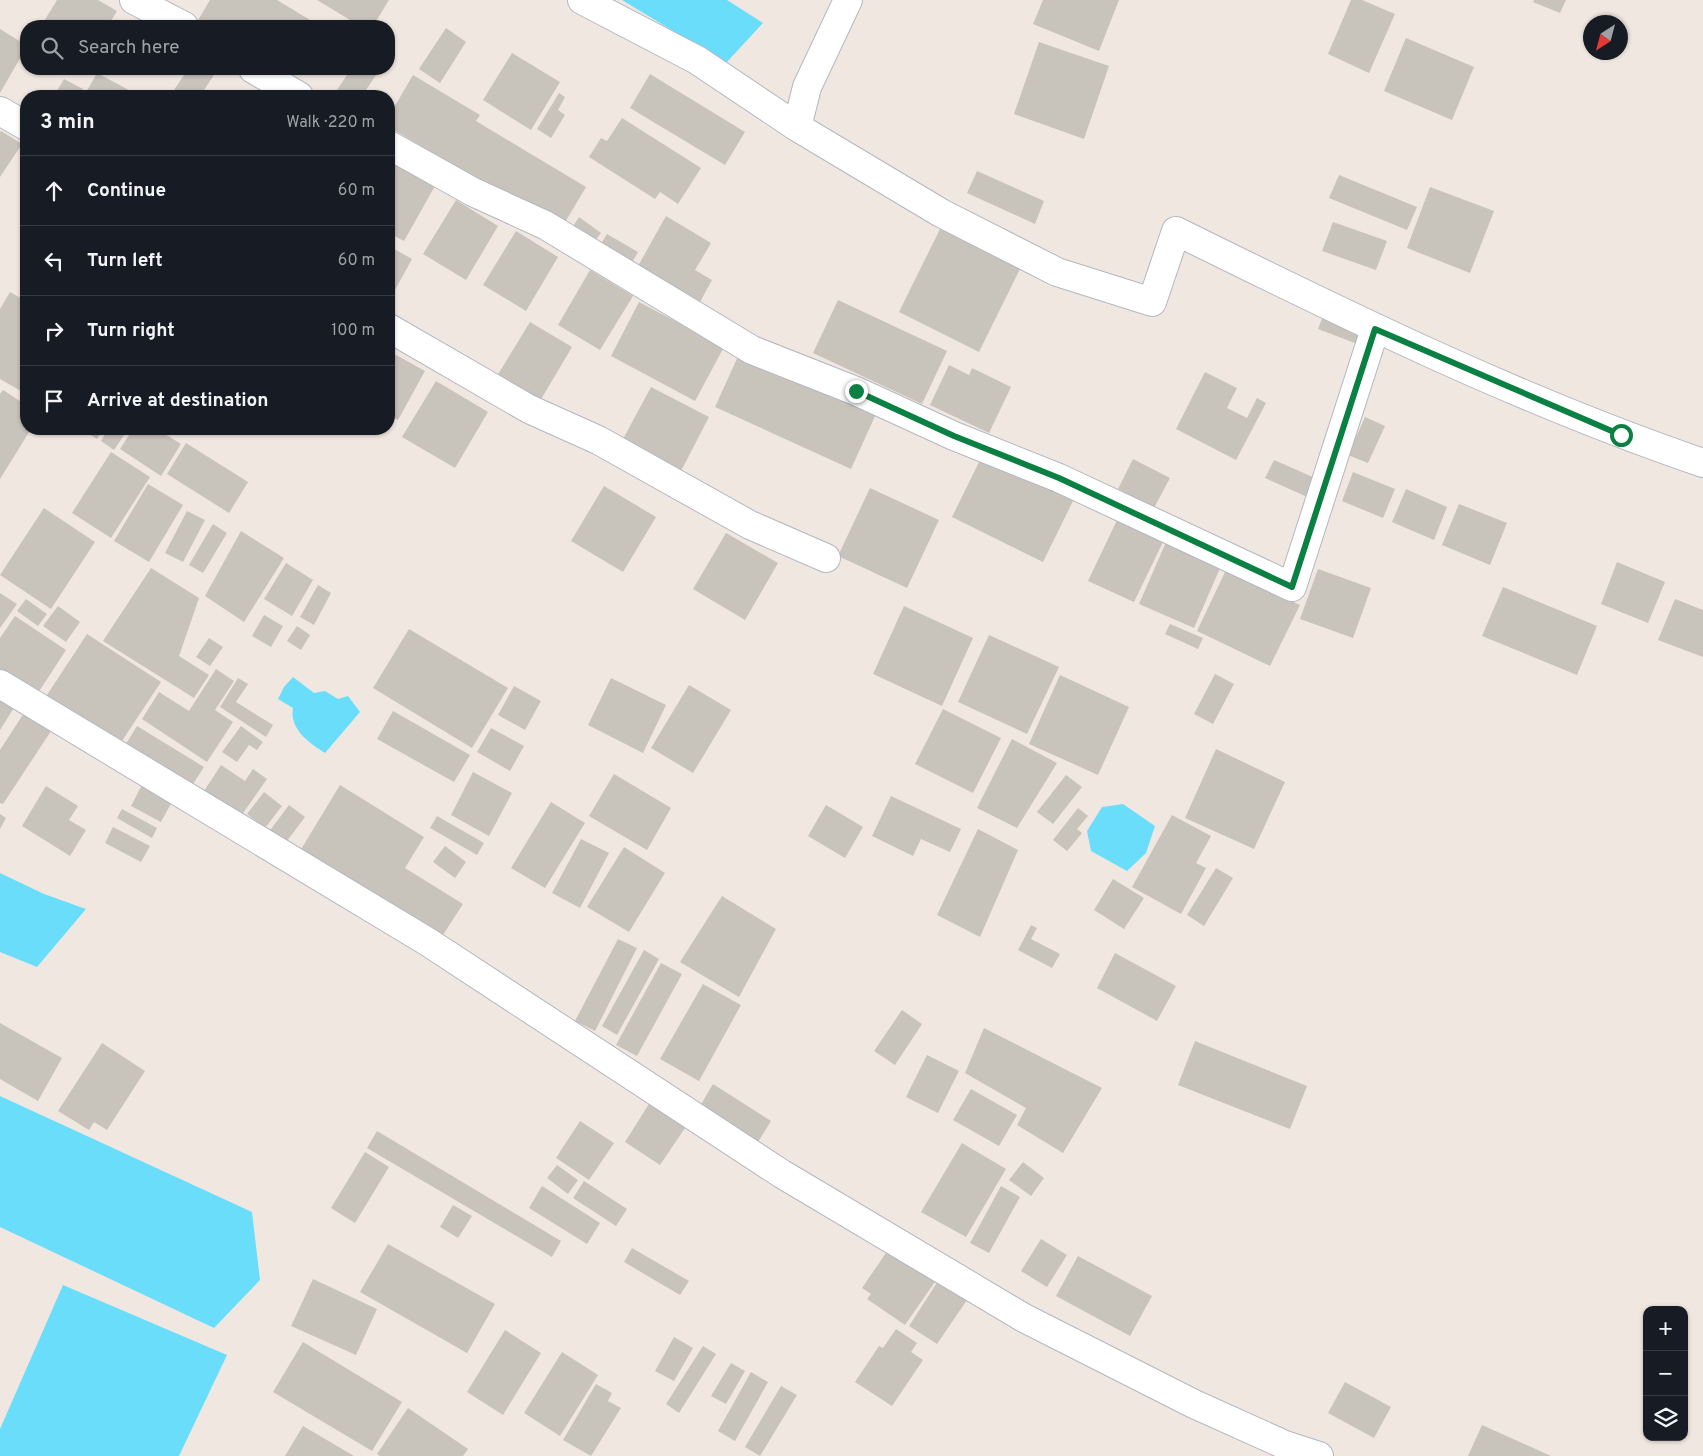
<!DOCTYPE html>
<html lang="en">
<head>
<meta charset="utf-8">
<style>
	:root { --surface:#171b24; --page:#242831; --text:#f1f3f6; --muted:#9ea1a6; --line:#363941 }
	body { margin:0; font-family:Overpass,sans-serif; background:var(--page); color:var(--text) }
	.controls { position:absolute; right:15px; bottom:15px; display:grid; overflow:hidden; border-radius:10px; box-shadow:0 1px 4px #0004 }
	.controls button { width:45px; height:45px; display:grid; place-items:center; padding:0; border:0; border-bottom:1px solid var(--line); background:var(--surface); color:var(--text); font:25px sans-serif }
	.compass { position:absolute; left:1583px; top:15px; width:45px; height:45px; border-radius:50%; background:var(--surface); box-shadow:0 1px 4px #0004; rotate:216deg }
	.stop { position:absolute; width:15px; height:15px; margin:-11px; border:4px solid #0b8043; border-radius:50%; background:#fff }
	.stop.end { background:#0b8043; border-color:#fff; box-shadow:0 1px 5px #0008 }
	.list { margin:0; padding:0; list-style:none }
	h2 { display:flex; justify-content:space-between; align-items:center; height:65px; margin:0; padding:0 20px; font-size:21px }
	h2 small { font-size:16px; font-weight:400; color:var(--muted) }
	.list li { display:grid; grid-template-columns:32px 1fr auto; gap:15px; align-items:center; box-sizing:border-box; height:70px; padding:0 20px; border-top:1px solid var(--line) }
	.list b { display:block; font-size:19px; white-space:nowrap }
	.list em { font-size:16px; font-style:normal; color:var(--muted) }
	.icon { flex:none; width:28px; height:28px; fill:none; stroke:currentColor; stroke-width:2; stroke-linecap:round; stroke-linejoin:round }
	.map { position:relative; flex:none; width:1703px; height:1456px; overflow:hidden }
	.search { position:absolute; background:var(--surface); box-shadow:0 1px 4px #0004; left:20px; top:20px; width:375px; height:55px; display:flex; align-items:center; gap:12px; box-sizing:border-box; padding:0 18px; border-radius:20px; color:var(--muted); font-size:19px }
	.panel { position:absolute; background:var(--surface); box-shadow:0 1px 4px #0004; left:20px; top:90px; width:375px; height:345px; border-radius:20px }
	.map>svg:first-child { display:block }
</style>
</head>
<body>
<div class="map">
<svg width="1703" height="1456" viewBox="0 0 1703 1456">
	<rect width="100%" height="100%" fill="#f0e8e0"/>
	<!-- water -->
	<path fill="#6addfb" d="M622,0H727L763,23L726,63Z
		M293,677L314,693L325,691L338,699L348,696L360,712L325,753C309,743 289,729 293,708L278,699L284,687Z
		M1123,804L1155,826L1146,853L1127,871L1091,851L1087,831L1102,807Z
		M0,873L44,894L86,909L37,967L0,952Z
		M0,1096L252,1212L260,1280L214,1328L0,1227Z
		M63,1285L227,1355L179,1456H0V1429Z"/>
	<!-- building -->
	<path fill="#c8c3bb" d="M57,0H98L117,11L108,26H41Z
		M210,0H277L310,20L307,26H204L197,22Z
		M317,0H389L373,26H360Z
		M1043,0H1119L1099,51L1033,24Z
		M1351,0H1362L1395,14L1369,73L1328,54Z
		M1534,0H1566L1560,13L1533,2Z
		M446,28L466,42L440,83L419,69Z
		M0,29L26,45V48L0,93Z
		M1406,38L1474,67L1452,120L1384,91Z
		M1039,42L1109,66L1084,139L1014,114Z
		M512,53L560,82L531,130L483,100Z
		M188,69H218L200,96H170Z
		M351,69H380L362,96H333Z
		M97,73L140,96H84Z
		M650,74L745,132L725,165L630,108Z
		M413,75L480,115L476,121L586,187L561,229L389,127V116Z
		M64,79L83,89L79,96H54Z
		M559,93L565,97L558,110L565,115L551,138L537,129Z
		M622,118L701,168L678,204L660,192L655,199L589,157L601,138L607,141Z
		M1,131L22,144L0,177V132Z
		M389,161L435,186L404,241L389,233Z
		M977,171L1044,201L1035,224L967,193Z
		M1339,175L1417,207L1407,230L1329,198Z
		M1430,187L1494,211L1470,273L1407,248Z
		M456,200L498,226L466,280L423,254Z
		M666,216L711,243L695,270L712,280L700,302L638,266Z
		M579,217L601,233L591,246L570,231Z
		M1333,222L1387,241L1376,270L1322,251Z
		M941,227L1021,267L979,352L899,312Z
		M516,231L558,257L526,311L483,285Z
		M607,234L638,252L630,266L599,247Z
		M389,246L412,259L389,301Z
		M590,270L633,296L600,350L558,325Z
		M10,292L26,301V394L0,379V309Z
		M838,300L947,351L922,404L813,353Z
		M639,302L724,347L695,401L611,356Z
		M1325,311L1367,327L1360,345L1318,329Z
		M530,322L572,347L540,401L497,376Z
		M389,351L425,371L398,420L389,414Z
		M740,352L876,414L851,469L715,407Z
		M949,365L969,375L972,368L1011,387L989,433L930,405Z
		M1205,372L1237,388L1227,408L1247,418L1257,398L1266,403L1236,460L1176,429Z
		M436,381L488,412L455,468L402,437Z
		M651,387L709,417L681,471L622,441Z
		M3,390L26,405V429H31L0,479V394Z
		M1365,417L1385,426L1368,463L1348,455Z
		M81,429H103L97,439Z
		M108,429H128L114,450L101,441Z
		M133,429H157L181,444L161,476L120,449Z
		M186,443L248,482L229,513L167,474Z
		M111,452L150,477L111,538L72,513Z
		M983,454L1074,499L1043,562L952,517Z
		M1133,459L1170,478L1154,508L1118,489Z
		M1274,460L1322,481L1314,500L1265,478Z
		M1353,472L1395,489L1383,518L1342,501Z
		M148,484L183,505L149,562L114,541Z
		M604,486L656,517L623,572L571,541Z
		M870,488L939,520L907,588L838,556Z
		M1406,489L1447,507L1434,540L1392,522Z
		M1459,504L1507,523L1490,565L1442,545Z
		M44,508L95,542L51,609L0,575Z
		M187,511L205,520L183,562L165,553Z
		M1118,518L1164,540L1134,602L1088,581Z
		M213,524L227,533L203,573L189,565Z
		M241,531L284,558L244,622L205,596Z
		M726,533L778,563L745,620L693,589Z
		M1166,542L1221,566L1194,628L1139,604Z
		M1617,562L1665,582L1648,623L1601,604Z
		M286,563L313,580L292,616L264,599Z
		M151,568L199,598L179,656L209,675L194,698L103,641Z
		M1318,569L1371,588L1353,638L1300,619Z
		M1226,570L1300,605L1270,666L1197,631Z
		M318,585L331,593L314,625L300,617Z
		M1503,587L1597,626L1577,675L1482,636Z
		M0,593L17,604L0,628Z
		M26,599L47,614L38,626L17,611Z
		M1675,599L1703,610V657L1658,640Z
		M58,606L80,622L66,642L43,626Z
		M904,606L973,638L942,706L873,674Z
		M264,615L283,626L271,647L252,636Z
		M15,616L66,650L36,696L0,673V638Z
		M1170,624L1203,638L1198,649L1165,634Z
		M297,626L310,635L301,650L287,641Z
		M409,629L508,688L472,748L373,688Z
		M87,634L161,682L118,747L45,698Z
		M989,635L1059,667L1027,734L958,702Z
		M209,638L223,647L210,666L196,657Z
		M216,669L234,681L215,710L233,722L207,762L142,719L159,692L189,711Z
		M1215,674L1234,684L1213,724L1194,714Z
		M1060,675L1129,707L1098,775L1029,744Z
		M238,678L248,684L236,702L273,725L266,737L220,707Z
		M611,678L666,705L643,753L588,725Z
		M689,685L731,710L693,773L651,748Z
		M514,686L541,701L525,730L498,715Z
		M0,697L15,706L0,730Z
		M943,709L1001,738L973,793L915,764Z
		M26,710L53,728L3,804L0,803V750Z
		M393,711L470,755L454,782L377,739Z
		M137,726L204,767L191,787L124,747Z
		M241,726L263,742L257,750L249,745L237,762L222,752Z
		M491,728L524,746L510,771L477,752Z
		M1012,739L1057,763L1017,828L977,808Z
		M1216,749L1285,782L1254,849L1185,818Z
		M221,765L245,781L253,769L267,779L241,816L204,791Z
		M473,772L512,793L489,836L451,815Z
		M614,774L671,808L647,850L589,816Z
		M1066,775L1082,787L1053,824L1037,812Z
		M143,783L173,800L161,822L131,806Z
		M340,785L424,837L405,868L463,904L441,938L300,851Z
		M46,786L78,806L69,820L86,830L70,856L22,826Z
		M264,792L282,806L265,828L247,814Z
		M891,796L961,829L950,852L921,839L913,856L872,836Z
		M551,802L585,823L545,888L511,868Z
		M289,805L305,817L284,845L268,833Z
		M826,805L863,827L845,858L808,836Z
		M1078,808L1088,816L1077,829L1082,833L1067,851L1053,840Z
		M122,809L157,828L152,838L117,818Z
		M0,814L6,818L0,829Z
		M1172,815L1211,836L1196,863L1206,868L1181,914L1132,887Z
		M437,816L484,843L477,855L430,828Z
		M113,827L150,846L141,862L105,843Z
		M978,829L1018,850L980,937L937,915Z
		M581,839L609,853L580,908L552,893Z
		M445,846L466,862L455,878L433,862Z
		M624,847L665,873L629,932L587,907Z
		M1216,868L1233,878L1204,926L1187,915Z
		M1113,879L1144,898L1124,929L1094,910Z
		M722,896L776,929L739,997L680,962Z
		M1031,925L1037,928L1031,939L1060,954L1052,968L1018,950Z
		M618,939L637,948L595,1031L575,1021Z
		M644,950L659,959L617,1035L602,1026Z
		M1115,953L1176,986L1157,1021L1097,988Z
		M661,963L682,974L637,1056L616,1045Z
		M703,984L741,1005L699,1081L660,1059Z
		M902,1010L922,1024L895,1065L874,1051Z
		M0,1023L62,1058L38,1101L0,1079Z
		M984,1028L1102,1088L1063,1153L1017,1125L1026,1108L965,1073Z
		M1195,1041L1307,1086L1290,1129L1178,1085Z
		M102,1043L145,1071L107,1130L94,1122L89,1130L58,1111Z
		M927,1055L959,1071L938,1113L906,1097Z
		M713,1084L771,1121L758,1142L700,1106Z
		M971,1089L1017,1115L999,1146L953,1120Z
		M649,1104L685,1128L660,1165L625,1142Z
		M580,1121L614,1143L589,1180L556,1158Z
		M377,1131L561,1241L552,1257L367,1148Z
		M962,1143L1006,1169L966,1237L921,1212Z
		M365,1152L389,1167L355,1223L331,1208Z
		M1023,1162L1044,1178L1031,1196L1009,1180Z
		M557,1165L578,1180L568,1194L547,1178Z
		M584,1181L627,1209L616,1226L573,1198Z
		M542,1186L600,1223L587,1244L529,1208Z
		M1001,1186L1020,1197L989,1253L970,1243Z
		M453,1205L472,1216L458,1238L440,1227Z
		M1041,1239L1067,1255L1047,1287L1021,1271Z
		M388,1244L495,1304L467,1353L360,1292Z
		M632,1248L689,1281L680,1295L624,1262Z
		M888,1250L937,1279L905,1325L867,1299L871,1294L862,1288Z
		M1078,1256L1152,1296L1130,1336L1056,1296Z
		M940,1278L969,1297L937,1344L909,1326Z
		M313,1279L377,1309L356,1355L291,1326Z
		M896,1329L917,1343L911,1352L923,1360L892,1406L855,1382L879,1346L883,1348Z
		M505,1330L541,1353L503,1415L467,1392Z
		M674,1337L693,1348L674,1381L655,1371Z
		M303,1342L402,1402L372,1451L273,1392Z
		M703,1346L716,1354L679,1413L666,1404Z
		M562,1352L598,1375L560,1436L524,1413Z
		M731,1363L745,1371L726,1404L711,1396Z
		M751,1372L768,1382L735,1441L718,1431Z
		M1345,1382L1391,1407L1374,1438L1328,1413Z
		M596,1384L612,1393L608,1401L621,1408L591,1456L563,1440Z
		M781,1386L797,1395L760,1456L745,1447Z
		M408,1408L468,1449L463,1456H380L377,1454Z
		M1482,1425L1551,1456H1468Z
		M303,1426L354,1456H285Z"/>
	<g fill="none" stroke-linecap="round" stroke-linejoin="round">
		<defs>
			<path id="street" d="M134,0L184,26
				M582,0L697,60L797,127L941,213L1057,272L1152,302L1176,231C1348,316 1521,401 1703,463
				M253,69L299,96
				M0,111L26,126
				M797,127L807,87L848,0
				M389,145L473,192L545,225L752,350L856,391L954,436L1059,478L1292,587L1375,329
				M389,328L529,409L598,440L750,525L826,558"/>
			<path id="secondary" d="M0,684L428,942L782,1174L1024,1318L1194,1404L1285,1445L1319,1456"/>
		</defs>
		<!-- street casing -->
		<use href="#street" stroke="#b3b7c2" stroke-width="30"/>
		<!-- secondary casing -->
		<use href="#secondary" stroke="#b3b7c2" stroke-width="30"/>
		<!-- street -->
		<use href="#street" stroke="#fff" stroke-width="28"/>
		<!-- secondary -->
		<use href="#secondary" stroke="#fff" stroke-width="28"/>
	</g>
	<g fill="none" stroke-linecap="round" stroke-linejoin="round">
		<!-- route -->
		<path stroke="#0b8043" stroke-width="6" d="M856,391L954,436L1059,478L1292,587L1375,329L1621,435"/>
	</g>
</svg>
<div class="controls">
<button>+</button>
<button>−</button>
<button><svg class="icon" aria-label="layers" viewBox="0 0 24 24"><path d="M12 4l9 5-9 5-9-5zM3 14l9 5 9-5"/></svg></button>
</div>
<svg class="compass" viewBox="-18 -18 36 36"><path d="M0-13l5 13h-10z" fill="#e53935"/><path d="M0 13l5-13h-10z" fill="#9ea1a6"/></svg>
<div class="stop" style="left:1621px;top:435px"></div>
<div class="stop end" style="left:856px;top:391px"></div>
<div class="search"><svg class="icon" aria-label="search" viewBox="0 0 24 24"><circle cx="10" cy="10" r="6"/><path d="M15 15l6 6"/></svg>Search here</div>
<section class="panel">
<h2>3 min<small>Walk · 220 m</small></h2>
<ul class="list">
<li><svg class="icon" aria-label="ahead" viewBox="0 0 24 24"><path d="M12 20V5M6 11l6-6 6 6"/></svg><div><b>Continue</b></div><em>60 m</em></li>
<li><svg class="icon" aria-label="left" viewBox="0 0 24 24"><path d="M17 20v-9H6M10 6l-5 5 5 5"/></svg><div><b>Turn left</b></div><em>60 m</em></li>
<li><svg class="icon" aria-label="right" viewBox="0 0 24 24"><path d="M7 20v-9h11M14 6l5 5-5 5"/></svg><div><b>Turn right</b></div><em>100 m</em></li>
<li><svg class="icon" aria-label="arrive" viewBox="0 0 24 24"><path d="M6 21V4h12l-3 4 3 4H6"/></svg><div><b>Arrive at destination</b></div></li>
</ul>
</section>
</div>
</body>
</html>
